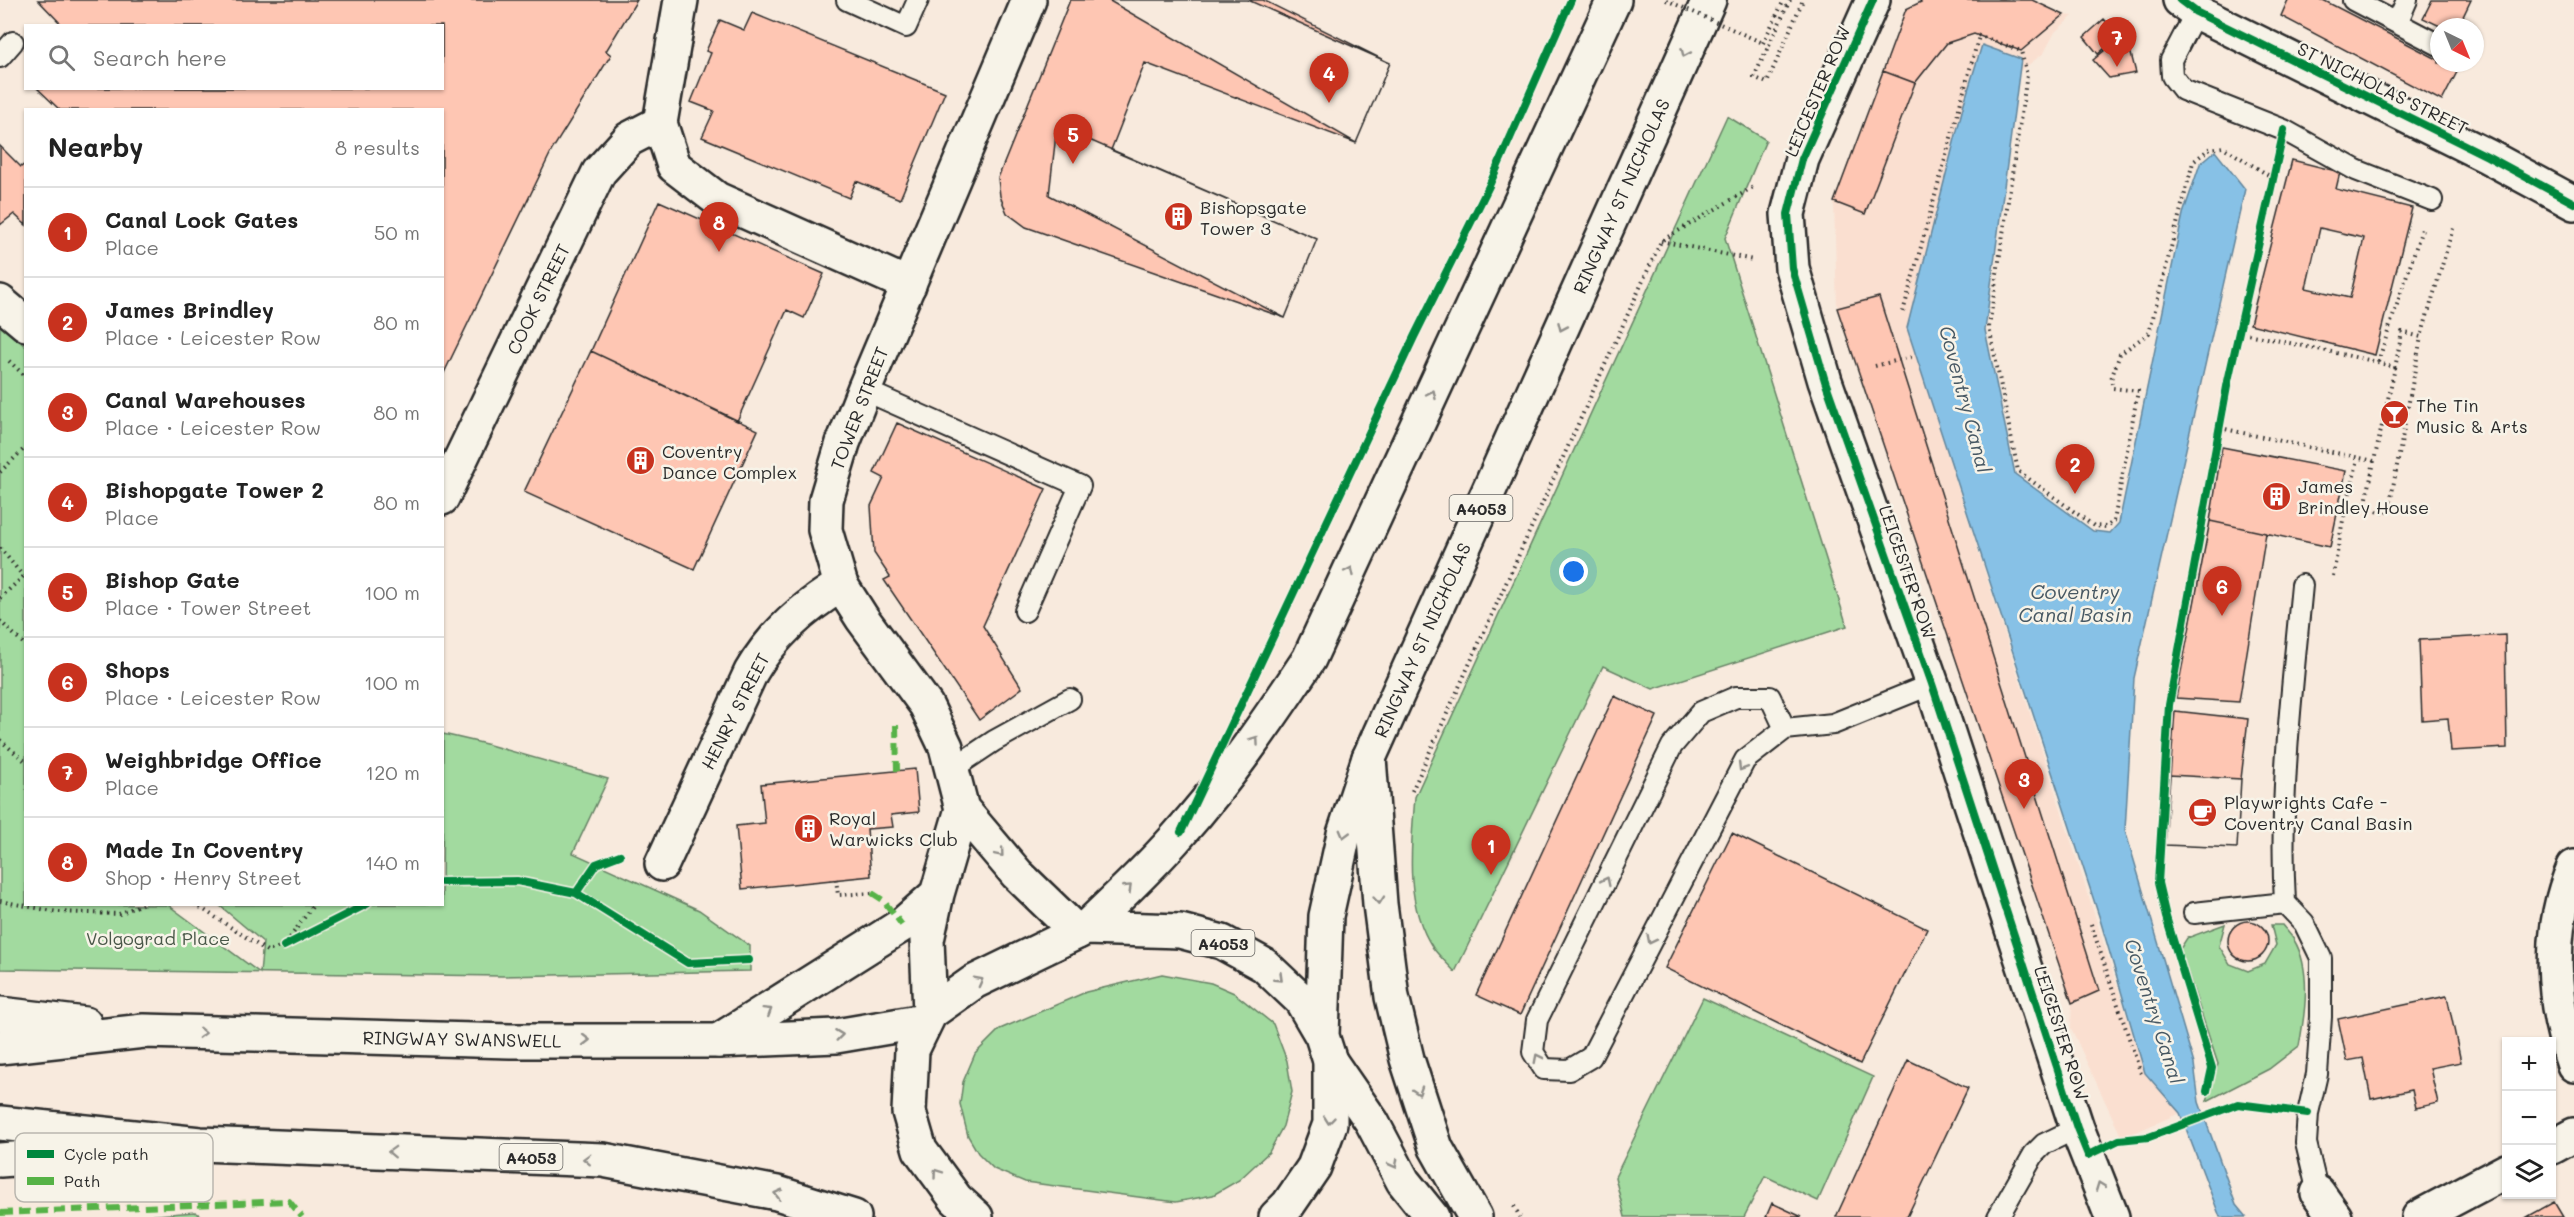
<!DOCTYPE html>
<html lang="en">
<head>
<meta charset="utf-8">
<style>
	:root { --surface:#fff; --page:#f2f2f2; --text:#222; --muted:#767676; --line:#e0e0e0; --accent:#c8321e }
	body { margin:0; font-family:Mali,sans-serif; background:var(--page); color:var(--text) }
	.controls { position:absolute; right:18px; bottom:18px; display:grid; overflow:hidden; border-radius:0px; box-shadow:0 2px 4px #0004 }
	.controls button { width:54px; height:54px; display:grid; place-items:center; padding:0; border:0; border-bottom:2px solid var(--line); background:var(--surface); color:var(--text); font:30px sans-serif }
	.compass { position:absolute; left:2430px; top:18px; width:54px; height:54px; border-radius:50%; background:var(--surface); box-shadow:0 2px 4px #0004; rotate:137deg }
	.you { position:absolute; left:1574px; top:572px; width:21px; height:21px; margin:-15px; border:4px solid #fff; border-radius:50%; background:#1a73e8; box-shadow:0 0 0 9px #1a73e833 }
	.badge { display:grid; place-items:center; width:39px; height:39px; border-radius:50%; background:var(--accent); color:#fff; font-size:20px; font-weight:700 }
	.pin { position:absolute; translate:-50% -50px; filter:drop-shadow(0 2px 3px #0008) }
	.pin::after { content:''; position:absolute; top:32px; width:21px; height:18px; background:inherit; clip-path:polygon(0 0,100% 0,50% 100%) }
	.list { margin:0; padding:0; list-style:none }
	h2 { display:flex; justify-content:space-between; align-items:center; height:78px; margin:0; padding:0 24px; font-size:26px }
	h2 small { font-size:20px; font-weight:400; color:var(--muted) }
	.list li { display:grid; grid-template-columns:39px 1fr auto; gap:18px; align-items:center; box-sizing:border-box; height:90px; padding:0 24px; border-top:2px solid var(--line) }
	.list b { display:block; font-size:22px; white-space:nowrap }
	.list p { margin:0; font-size:20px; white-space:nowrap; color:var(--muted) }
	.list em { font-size:20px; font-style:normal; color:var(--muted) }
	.icon { flex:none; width:33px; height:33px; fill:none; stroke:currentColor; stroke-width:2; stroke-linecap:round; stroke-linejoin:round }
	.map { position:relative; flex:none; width:2574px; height:1217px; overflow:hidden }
	.search { position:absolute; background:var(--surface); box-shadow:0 2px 4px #0004; left:24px; top:24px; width:420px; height:66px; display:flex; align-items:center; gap:15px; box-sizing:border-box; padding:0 21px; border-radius:0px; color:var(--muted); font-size:22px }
	.panel { position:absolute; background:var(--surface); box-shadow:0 2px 4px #0004; left:24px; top:108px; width:420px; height:798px; border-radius:0px }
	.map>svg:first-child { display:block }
</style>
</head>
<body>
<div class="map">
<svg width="2574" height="1217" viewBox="0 0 2574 1217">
	<rect width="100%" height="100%" fill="#f8eadd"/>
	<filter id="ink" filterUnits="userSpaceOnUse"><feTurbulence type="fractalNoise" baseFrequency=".0167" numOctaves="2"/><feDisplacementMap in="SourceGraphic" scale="12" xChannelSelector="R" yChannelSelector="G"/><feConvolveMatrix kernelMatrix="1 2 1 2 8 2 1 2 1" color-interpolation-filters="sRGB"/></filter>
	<g filter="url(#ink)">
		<!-- built -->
		<path fill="#fadfd0" d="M1920,0H2032L2064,15L2073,16L2055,32L2044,53L2019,72L2021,59L1982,45L1964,103L1907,328L2145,1073L2180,1113L2122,1138L2071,1028L2072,1003L1837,308L1834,202L1906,9L1920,3Z"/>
		<!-- green -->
		<path fill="#a2da9f" stroke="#668265" stroke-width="1.5" d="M1727,116L1766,140L1725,238L1847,626L1653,689L1603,666L1455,972C1448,964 1439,956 1433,948C1404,904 1411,847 1415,797Z
			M0,324L26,347V904L168,905L260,973L263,942L219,905L442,904L443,734L486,744L608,779L573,853L699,910L750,946V971L502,976L0,969Z
			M2225,924L2219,946L2230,964L2248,971L2265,964L2276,945L2271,925H2282C2286,930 2291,935 2294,940C2312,970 2305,1014 2299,1046L2269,1069L2207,1101L2218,1064L2180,949L2187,938Z
			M1162,974L1211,983L1234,993L1273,1024L1287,1061L1292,1092L1283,1126L1269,1152L1239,1180L1213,1195L1176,1202L1025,1182L994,1169L978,1153L968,1136L960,1104L963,1082L975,1054L1000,1029L1086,992Z
			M1703,998L1873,1077L1818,1201L1765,1176L1744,1217H1625L1615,1177Z
			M195,1212L203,1217H132Z"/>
		<!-- water -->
		<path fill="#87c1e6" stroke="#62859b" stroke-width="1.5" d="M1982,45L2021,59L1985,330L2015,474L2093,531L2110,533L2119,523L2183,214L2200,164L2215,151L2245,189L2134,678L2125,830L2194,1064L2199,1102L2236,1205L2246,1217H2220L2180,1113L2145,1073L2099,916L1907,328L1964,103Z"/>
		<!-- building -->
		<path fill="#fec6b3" stroke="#2b2b2b" stroke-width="1.5" fill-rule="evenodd" d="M38,0H637L606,51L611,55L552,150L442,377V110H60L37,88H442V26H63Z
			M1070,0H1248L1390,63L1356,143L1145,63L1111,150L1317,239L1285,318L1026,227L1007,213L1000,196L998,178Z
			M1108,0H1263L1390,63L1356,143Z
			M1919,0H2032L2064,15L2021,51L1974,34L1947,43L1915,83L1883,71L1906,9L1921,2Z
			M2288,0H2323L2439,60V63H2444L2458,70L2442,101L2281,16Z
			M2432,0H2471L2458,27H2442L2423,18Z
			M752,13L945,92L900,199L856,181L849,198L702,137L714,111L691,102L711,53L706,51L720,20L744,30Z
			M2104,19L2119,36L2098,54L2084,37Z
			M2115,42L2129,46L2136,73L2109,78L2093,60Z
			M1883,71L1915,83L1865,214L1834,202Z
			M1057,126L1317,239L1285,318L1049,195Z
			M0,146L21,167L26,163V225L14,214L0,225Z
			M2292,160L2340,172L2336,189L2412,208L2375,355L2250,324ZM2320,228L2364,238L2350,298L2306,288Z
			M659,201L824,274L804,318L787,310L737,421L591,351Z
			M1879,297L2099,991L2072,1003L1837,308Z
			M591,351L758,430L694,569L524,492Z
			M897,423L1046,489L983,626L1022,688L979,720L884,580L890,577L874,553L871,506L884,478L874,473Z
			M2222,447L2346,471L2330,547L2210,521Z
			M2210,521L2266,533L2239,702L2176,698Z
			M2505,635L2507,748L2451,751L2448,718L2422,720L2419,640Z
			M1614,696L1657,716L1520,1015L1476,995Z
			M2175,711L2248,719L2241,779L2237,848L2165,845Z
			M915,769L919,812L891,815L893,827L867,829L871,876L742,889L736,826L765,823L761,784Z
			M2169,775L2241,779L2237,848L2165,845Z
			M1732,833L1927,929L1860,1064L1665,968Z
			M2228 941a20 20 0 1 1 40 0a20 20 0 1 1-40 0Z
			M2447,996L2461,1062L2430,1068L2438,1103L2416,1108L2412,1090L2371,1099L2363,1058L2347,1061L2338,1019Z
			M1908,1060L1968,1088L1907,1217H1836Z
			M2554,1202L2563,1217H2527Z
			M1772,1203L1802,1217H1766Z"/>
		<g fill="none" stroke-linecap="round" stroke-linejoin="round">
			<defs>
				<path id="service" d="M847,0L906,27L918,0
					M2353,0L2397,23L2407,0
					M2196,12L2171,60L2172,76L2183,90L2284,130L2356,170L2432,200
					M2397,23L2439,45
					M0,57L13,42
					M864,390L1080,486L1025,611
					M2302,585C2292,691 2279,796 2285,903L2304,923L2321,958V1017L2317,1074L2308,1113L2306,1143L2318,1193
					M1785,729L1770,697H1736L1701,712L1672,746L1537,1020L1533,1052L1544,1069L1569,1070L1591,1057L1745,760L1785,729L1833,724L1932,684
					M952,769L994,741L1070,699
					M2194,913L2285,903
					M1998,1217L2034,1154L2044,1144L2077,1128"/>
				<path id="minor" d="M681,0L660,123L674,166L717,199L909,285
					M1873,0L1802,159L1788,214L1792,268L1825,381L1932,684L2077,1128L2112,1217
					M2180,0L2196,12L2487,156L2574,203
					M0,302L26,324
					M442,498L599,172L629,139L660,123
					M662,864L751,672C773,634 804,607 841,585
					M2574,867C2547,930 2551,1001 2574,1065
					M2552,1147L2574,1135
					M2318,1193L2335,1217
					M2419,1217L2506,1171"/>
				<path id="tertiary" d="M1029,0L864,390L843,443L826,500L825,530L841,585L862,618L926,705L946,747L962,809L1017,874L1077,932
					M930,1013L927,940L937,894L962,809
					M718,1041L902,925L937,894"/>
				<path id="secondary" d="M1369,758L1380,904L1392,997L1407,1059L1436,1148L1475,1217
					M1330,1061L1372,1122L1403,1181L1432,1217"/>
				<path id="trunk" d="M1086,928C1118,897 1151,867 1180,833C1228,779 1269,719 1309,659L1614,0
					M0,1014L85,1024
					M1322,1036L1326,916L1344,834L1369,758L1709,0
					M0,1047L144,1031L510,1041H718L836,1036L924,1021
					M0,1123L200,1144L603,1160L777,1193L854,1217
					M0,1160L121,1151
					M976,1217L956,1199L920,1150L909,1112L912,1050L930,1013L974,982L1086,928L1180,931L1222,942L1264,965L1301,1000L1322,1036L1330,1061V1124L1314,1167L1288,1205L1276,1217"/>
			</defs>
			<!-- service casing -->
			<use href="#service" stroke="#2b2b2b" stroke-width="24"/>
			<!-- minor casing -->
			<use href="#minor" stroke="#2b2b2b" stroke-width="38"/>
			<!-- tertiary casing -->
			<use href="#tertiary" stroke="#2b2b2b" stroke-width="38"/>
			<!-- secondary casing -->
			<use href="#secondary" stroke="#2b2b2b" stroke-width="38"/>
			<!-- trunk casing -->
			<use href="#trunk" stroke="#2b2b2b" stroke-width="38"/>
			<!-- path -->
			<path stroke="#2b2b2b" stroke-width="4" stroke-dasharray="1.5 4.5" stroke-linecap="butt" d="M1790,0L1754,77L1767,83L1803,0
				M1978,35L2021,51L2027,75L1989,327L2018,471L2094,526L2106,527L2114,521L2138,391L2113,388L2111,379L2120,354L2149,333L2193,162L2209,149L2223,147L2273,178
				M1763,43L1784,0
				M1661,241L1753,260
				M1903,312L1979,36
				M9,361L26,377
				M2378,362L2422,229
				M1875,366L1911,357
				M2395,368L2402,332L2421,337L2454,225
				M2220,428L2374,461L2395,368L2378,362L2238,332
				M2374,461L2365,508L2388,514L2421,337
				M0,472L26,447
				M0,548L23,576
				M2333,576L2342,525L2358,459
				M0,598L26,574
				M0,621L26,646
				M0,740L26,762
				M1412,791L1661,241L1755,186
				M836,879L838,895L872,893
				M0,901L57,912L119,914L142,904
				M195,904L267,951L284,946L314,904
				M2091,924L2141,1074
				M1514,1206L1520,1217"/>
			<!-- service -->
			<use href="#service" stroke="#f7f3e8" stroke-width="20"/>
			<!-- minor -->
			<use href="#minor" stroke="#f7f3e8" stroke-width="33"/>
			<!-- tertiary -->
			<use href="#tertiary" stroke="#f7f3e8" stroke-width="33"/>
			<!-- secondary -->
			<use href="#secondary" stroke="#f7f3e8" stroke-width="33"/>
			<!-- trunk -->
			<use href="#trunk" stroke="#f7f3e8" stroke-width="33"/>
			<!-- path-bridge -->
			<path stroke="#2b2b2b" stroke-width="4" stroke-dasharray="1.5 4.5" stroke-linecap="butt" d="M1666,0L1763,43"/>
			<!-- quiet -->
			<path stroke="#56b246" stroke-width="6" stroke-dasharray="12 6" stroke-linecap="butt" d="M896,725L897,771
				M872,893L883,900L902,925
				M0,1213L289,1201L302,1217"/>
			<defs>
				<path id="cycleway" d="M1873,0L1802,159L1788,214L1792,268L1825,381L1932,684L2077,1128L2088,1155L2119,1140L2149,1137L2238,1104L2308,1113
					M2180,0L2196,12L2487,156L2574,203
					M1181,832L1414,337L1489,186L1571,0
					M442,882L517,881L576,893L596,864L620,855
					M576,893L688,963L749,960
					M284,946L367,904
					M2207,1091L2212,1068L2166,917L2158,883L2169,705L2228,381L2284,130"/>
			</defs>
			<!-- cycleway casing -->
			<use href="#cycleway" stroke="#f7f3e8" stroke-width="11"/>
			<!-- cycleway -->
			<use href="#cycleway" stroke="#00873e" stroke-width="8"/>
		</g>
		<!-- one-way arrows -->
		<defs><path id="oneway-chevron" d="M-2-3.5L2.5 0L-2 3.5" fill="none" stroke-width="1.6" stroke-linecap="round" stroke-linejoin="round" transform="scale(1.5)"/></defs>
		<g stroke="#918f8a">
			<use href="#oneway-chevron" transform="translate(1685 53) rotate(114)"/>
			<use href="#oneway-chevron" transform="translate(1562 327) rotate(114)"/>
			<use href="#oneway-chevron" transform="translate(1432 394) rotate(-65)"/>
			<use href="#oneway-chevron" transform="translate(1350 571) rotate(-65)"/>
			<use href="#oneway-chevron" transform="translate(1255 740) rotate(-55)"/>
			<use href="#oneway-chevron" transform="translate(1742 767) rotate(121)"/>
			<use href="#oneway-chevron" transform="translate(1344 834) rotate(105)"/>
			<use href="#oneway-chevron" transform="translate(1000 853) rotate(50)"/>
			<use href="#oneway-chevron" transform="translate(1606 881) rotate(-64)"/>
			<use href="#oneway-chevron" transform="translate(1128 888) rotate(-44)"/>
			<use href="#oneway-chevron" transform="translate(1379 900) rotate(85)"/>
			<use href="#oneway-chevron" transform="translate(1651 940) rotate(117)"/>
			<use href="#oneway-chevron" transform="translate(1279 978) rotate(44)"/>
			<use href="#oneway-chevron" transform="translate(979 981) rotate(-28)"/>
			<use href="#oneway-chevron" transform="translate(768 1011) rotate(-32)"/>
			<use href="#oneway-chevron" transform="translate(202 1033) rotate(2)"/>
			<use href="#oneway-chevron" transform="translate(839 1035) rotate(-7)"/>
			<use href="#oneway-chevron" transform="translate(586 1040)"/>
			<use href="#oneway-chevron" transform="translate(1538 1058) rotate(-117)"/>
			<use href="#oneway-chevron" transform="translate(1418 1091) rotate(72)"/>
			<use href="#oneway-chevron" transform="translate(1329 1120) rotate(96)"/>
			<use href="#oneway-chevron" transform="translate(392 1152) rotate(-178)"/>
			<use href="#oneway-chevron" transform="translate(587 1159) rotate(-178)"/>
			<use href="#oneway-chevron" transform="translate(1394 1164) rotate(62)"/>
			<use href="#oneway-chevron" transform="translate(937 1173) rotate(-126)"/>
			<use href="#oneway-chevron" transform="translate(2100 1186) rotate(-111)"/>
			<use href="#oneway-chevron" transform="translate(778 1194) rotate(-166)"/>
		</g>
	</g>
	<!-- icons -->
	<defs>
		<symbol id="building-disc" viewBox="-11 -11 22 22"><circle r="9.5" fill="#c8321e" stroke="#f7f3e8"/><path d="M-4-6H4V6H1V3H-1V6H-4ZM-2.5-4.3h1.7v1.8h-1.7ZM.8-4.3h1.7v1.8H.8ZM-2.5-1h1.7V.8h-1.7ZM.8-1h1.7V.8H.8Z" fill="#fff"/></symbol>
		<symbol id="bar-disc" viewBox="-11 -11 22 22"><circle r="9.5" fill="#c8321e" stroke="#f7f3e8"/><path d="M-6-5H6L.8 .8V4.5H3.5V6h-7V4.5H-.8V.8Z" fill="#fff"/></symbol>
		<symbol id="cafe-disc" viewBox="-11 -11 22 22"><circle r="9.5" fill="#c8321e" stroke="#f7f3e8"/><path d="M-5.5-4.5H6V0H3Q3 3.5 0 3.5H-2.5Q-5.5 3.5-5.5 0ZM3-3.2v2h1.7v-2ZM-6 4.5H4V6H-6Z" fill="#fff"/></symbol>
	</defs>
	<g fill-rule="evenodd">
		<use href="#building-disc" x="1162" y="200" width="33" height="33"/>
		<use href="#bar-disc" x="2378" y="398" width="33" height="33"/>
		<use href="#building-disc" x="624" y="444" width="33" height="33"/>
		<use href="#building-disc" x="2260" y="480" width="33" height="33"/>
		<use href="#cafe-disc" x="2186" y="796" width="33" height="33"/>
		<use href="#building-disc" x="792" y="812" width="33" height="33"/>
	</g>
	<g text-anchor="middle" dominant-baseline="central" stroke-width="5" stroke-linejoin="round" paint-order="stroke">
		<!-- shield labels -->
		<g fill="#f7f3e8" stroke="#686764" stroke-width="1.5">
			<rect x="1449.5" y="495" width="63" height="26" rx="4.5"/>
			<rect x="1191.5" y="930" width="63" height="26" rx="4.5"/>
			<rect x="499.5" y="1144" width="63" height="26" rx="4.5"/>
		</g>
		<g font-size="16" font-weight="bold" fill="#2b2b2b">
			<text x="1481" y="508">A4053</text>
			<text x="1223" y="943">A4053</text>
			<text x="531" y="1157">A4053</text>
		</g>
		<!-- street labels -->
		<g font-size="18" fill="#2b2b2b" stroke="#f7f3e8">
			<text transform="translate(2383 88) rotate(26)">ST NICHOLAS STREET</text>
			<text transform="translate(1817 91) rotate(-67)">LEICESTER ROW</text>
			<text transform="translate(1621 196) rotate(-66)">RINGWAY ST NICHOLAS</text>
			<text transform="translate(538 299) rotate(-64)">COOK STREET</text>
			<text transform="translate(859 408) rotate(-69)">TOWER STREET</text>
			<text transform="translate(1908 572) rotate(71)">LEICESTER ROW</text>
			<text transform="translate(1422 640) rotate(-66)">RINGWAY ST NICHOLAS</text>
			<text transform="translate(735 711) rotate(-63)">HENRY STREET</text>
			<text transform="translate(2062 1033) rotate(72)">LEICESTER ROW</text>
			<text transform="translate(462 1039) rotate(1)">RINGWAY SWANSWELL</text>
		</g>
		<!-- poi labels -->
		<g font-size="18" fill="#2b2b2b" stroke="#f7f3e8" text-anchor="start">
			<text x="1200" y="207">Bishopsgate<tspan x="1200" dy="21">Tower 3</tspan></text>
			<text x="2416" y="405">The Tin<tspan x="2416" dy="21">Music &amp; Arts</tspan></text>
			<text x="662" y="451">Coventry<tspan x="662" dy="21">Dance Complex</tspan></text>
			<text x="2298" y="486">James<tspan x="2298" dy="21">Brindley House</tspan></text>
			<text x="2224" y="802">Playwrights Cafe -<tspan x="2224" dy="21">Coventry Canal Basin</tspan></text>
			<text x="829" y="818">Royal<tspan x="829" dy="21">Warwicks Club</tspan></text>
		</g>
		<!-- park labels -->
		<g font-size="18" fill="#495748" stroke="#f7f3e8">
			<text x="158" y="938">Volgograd Place</text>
		</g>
		<!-- water labels -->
		<g font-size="20" font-style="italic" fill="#475863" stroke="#f7f3e8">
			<text transform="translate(1966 399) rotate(75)">Coventry Canal</text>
			<text x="2075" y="591">Coventry<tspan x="2075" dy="23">Canal Basin</tspan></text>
			<text transform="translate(2155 1011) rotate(72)">Coventry Canal</text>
		</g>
	</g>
	<!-- legend -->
	<rect x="15" y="1133" width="198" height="69" rx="9" fill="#f7f3e8" stroke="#bab7af" stroke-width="1.5"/>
	<rect x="27" y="1150" width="27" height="8" fill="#00873e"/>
	<rect x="27" y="1177" width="27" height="8" fill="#56b246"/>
	<g font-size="16" fill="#2b2b2b">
		<text x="64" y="1160">Cycle path</text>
		<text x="64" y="1187">Path</text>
	</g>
</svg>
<div class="controls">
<button>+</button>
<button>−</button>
<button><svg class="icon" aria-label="layers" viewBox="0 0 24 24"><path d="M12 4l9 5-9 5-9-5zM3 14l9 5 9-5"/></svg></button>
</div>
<svg class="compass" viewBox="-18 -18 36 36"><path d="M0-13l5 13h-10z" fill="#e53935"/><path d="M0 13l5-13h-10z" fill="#767676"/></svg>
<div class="you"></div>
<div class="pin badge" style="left:1491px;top:875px">1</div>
<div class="pin badge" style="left:2075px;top:494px">2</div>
<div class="pin badge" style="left:2024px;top:809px">3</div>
<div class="pin badge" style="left:1329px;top:103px">4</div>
<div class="pin badge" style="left:1073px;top:164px">5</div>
<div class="pin badge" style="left:2222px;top:616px">6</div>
<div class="pin badge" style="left:2117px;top:67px">7</div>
<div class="pin badge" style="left:719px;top:252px">8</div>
<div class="search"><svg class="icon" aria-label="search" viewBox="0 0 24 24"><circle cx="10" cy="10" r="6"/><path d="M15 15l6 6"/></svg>Search here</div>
<section class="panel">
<h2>Nearby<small>8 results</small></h2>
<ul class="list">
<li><span class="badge">1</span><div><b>Canal Lock Gates</b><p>Place</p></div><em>50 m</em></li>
<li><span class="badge">2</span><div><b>James Brindley</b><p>Place · Leicester Row</p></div><em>80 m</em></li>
<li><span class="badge">3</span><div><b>Canal Warehouses</b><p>Place · Leicester Row</p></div><em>80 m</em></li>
<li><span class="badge">4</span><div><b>Bishopgate Tower 2</b><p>Place</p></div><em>80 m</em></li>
<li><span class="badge">5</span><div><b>Bishop Gate</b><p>Place · Tower Street</p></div><em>100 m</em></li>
<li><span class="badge">6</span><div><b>Shops</b><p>Place · Leicester Row</p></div><em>100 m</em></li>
<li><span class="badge">7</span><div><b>Weighbridge Office</b><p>Place</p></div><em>120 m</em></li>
<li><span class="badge">8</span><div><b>Made In Coventry</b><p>Shop · Henry Street</p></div><em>140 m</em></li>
</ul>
</section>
</div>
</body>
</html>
